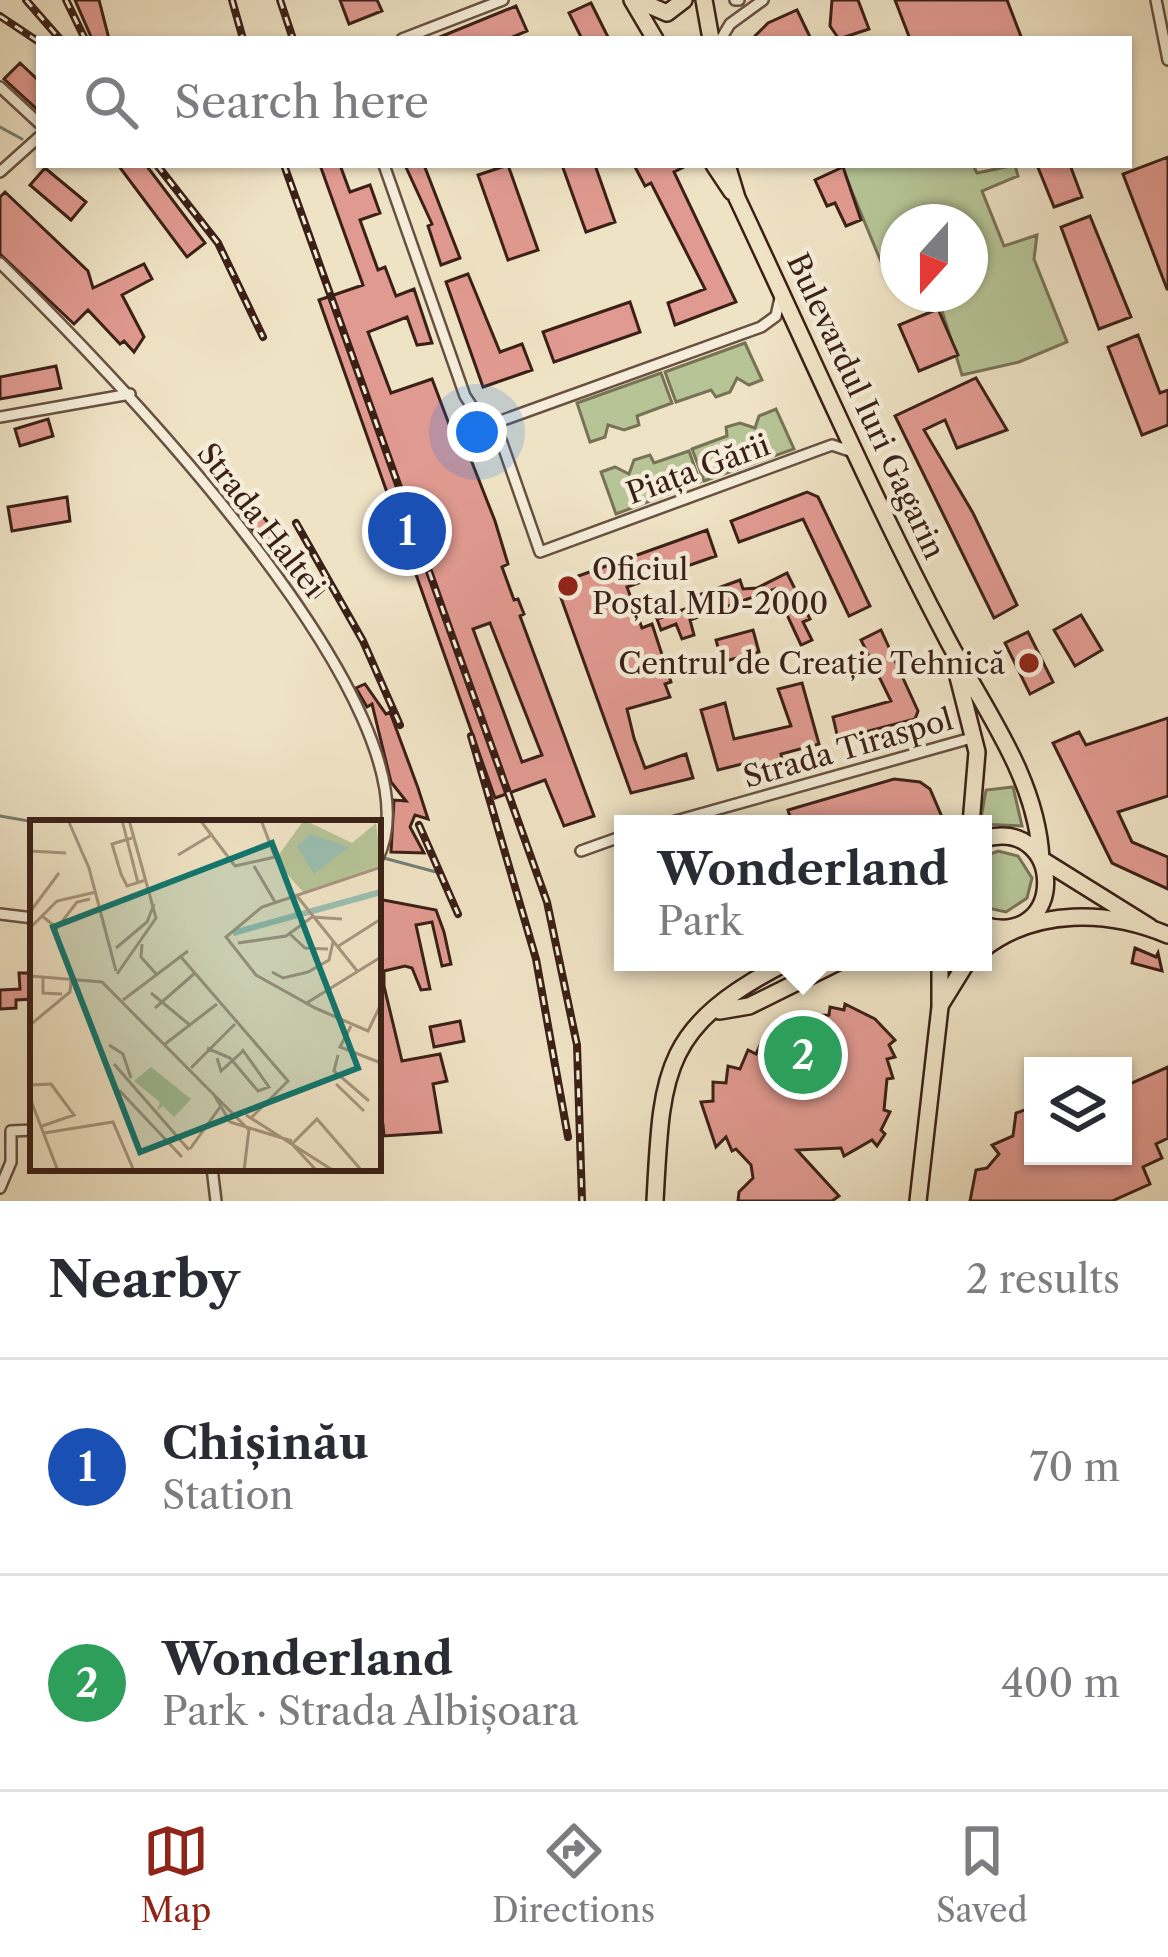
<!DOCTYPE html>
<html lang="en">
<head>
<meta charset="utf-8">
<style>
	:root { --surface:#fff; --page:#f2f2f3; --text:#2b2b33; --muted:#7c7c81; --line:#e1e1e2; --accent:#8f2418 }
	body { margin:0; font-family:"Libre Caslon Text",serif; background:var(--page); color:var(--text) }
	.controls { position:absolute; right:36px; bottom:36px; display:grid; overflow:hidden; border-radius:0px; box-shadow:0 3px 9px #0004 }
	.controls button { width:108px; height:108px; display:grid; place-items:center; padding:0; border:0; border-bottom:3px solid var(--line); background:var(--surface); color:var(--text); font:60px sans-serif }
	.compass { position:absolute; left:880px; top:204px; width:108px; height:108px; border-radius:50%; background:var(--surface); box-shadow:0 3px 9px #0004; rotate:201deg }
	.you { position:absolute; left:477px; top:432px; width:42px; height:42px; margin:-30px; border:9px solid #fff; border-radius:50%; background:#1a73e8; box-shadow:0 0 0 18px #1a73e833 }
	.badge { display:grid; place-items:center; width:78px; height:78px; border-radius:50%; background:var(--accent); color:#fff; font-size:39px; font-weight:700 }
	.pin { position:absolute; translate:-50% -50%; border:6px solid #fff; box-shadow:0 3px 12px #0006 }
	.popup { position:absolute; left:614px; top:815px; width:378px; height:156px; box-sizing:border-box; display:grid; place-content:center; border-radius:0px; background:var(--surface); filter:drop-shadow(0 3px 9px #0005); font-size:39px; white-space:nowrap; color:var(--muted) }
	.popup b { font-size:45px; color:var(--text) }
	.popup::after { content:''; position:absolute; left:50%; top:100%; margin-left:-24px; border:24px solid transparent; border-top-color:var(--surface) }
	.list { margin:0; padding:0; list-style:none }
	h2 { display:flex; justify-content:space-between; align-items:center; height:156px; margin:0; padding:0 48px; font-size:51px }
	h2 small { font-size:39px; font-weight:400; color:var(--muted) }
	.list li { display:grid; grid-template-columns:78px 1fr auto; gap:36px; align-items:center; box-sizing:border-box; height:216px; padding:0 48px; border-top:3px solid var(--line) }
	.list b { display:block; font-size:45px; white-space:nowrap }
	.list p { margin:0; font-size:39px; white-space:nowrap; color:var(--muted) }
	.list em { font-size:39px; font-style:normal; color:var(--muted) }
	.icon { flex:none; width:66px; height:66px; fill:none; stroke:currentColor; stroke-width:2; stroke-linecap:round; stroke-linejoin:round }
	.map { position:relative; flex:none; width:1168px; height:1201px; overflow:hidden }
	.search { position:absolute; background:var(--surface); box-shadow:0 3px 9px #0004; left:36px; right:36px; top:36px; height:132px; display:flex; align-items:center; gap:30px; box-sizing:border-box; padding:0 42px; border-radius:0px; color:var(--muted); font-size:45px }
	.sheet { height:588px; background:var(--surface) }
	nav { display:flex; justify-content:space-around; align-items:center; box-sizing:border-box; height:168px; border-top:3px solid var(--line); background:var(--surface); font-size:33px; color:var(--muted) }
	nav a { display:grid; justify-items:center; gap:6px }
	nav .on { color:var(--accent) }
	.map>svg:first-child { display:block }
</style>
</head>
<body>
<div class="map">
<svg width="1168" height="1201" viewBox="0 0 1168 1201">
	<rect width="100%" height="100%" fill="#efe3c5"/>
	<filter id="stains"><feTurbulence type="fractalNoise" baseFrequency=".00167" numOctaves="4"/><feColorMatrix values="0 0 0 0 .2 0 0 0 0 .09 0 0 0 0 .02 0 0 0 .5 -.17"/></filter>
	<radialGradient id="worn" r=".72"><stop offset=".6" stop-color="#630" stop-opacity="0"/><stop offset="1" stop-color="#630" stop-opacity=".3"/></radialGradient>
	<!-- green -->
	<path fill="#b6c496" stroke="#787256" stroke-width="3" d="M841,165H973L977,173L1015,165L1018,176L982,191L1004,246L1037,235L1034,259L1067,342L1019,362L962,375L940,304L920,306L914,294H970V222H898V284L891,286Z
		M745,343L762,380L749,385L737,378L730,392L716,397L711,390L676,402L665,372Z
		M661,373L672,403L637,416L639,425L624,430L608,425L605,437L590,442L577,403Z
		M776,409L794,449L704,481L692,449L727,436L726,427L740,423L755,428L759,416Z
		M689,451L700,482L616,514L601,472L615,467L629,474L634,460L650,455L654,463Z
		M1013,787L1022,826L980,824L986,790Z
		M998,851L1018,856L1032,878L1027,898L1006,912L983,907V857Z"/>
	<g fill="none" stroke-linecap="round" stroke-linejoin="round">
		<!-- stream -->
		<path stroke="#747f73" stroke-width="3" d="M0,127L22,139
			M0,816L40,823
			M380,857L436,872"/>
	</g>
	<!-- building -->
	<path fill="#e19a91" stroke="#3b2017" stroke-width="3" fill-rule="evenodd" d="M75,0H99L109,39H92Z
		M340,0H377L382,11L349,24Z
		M832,0H858L869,29L839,39L830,26Z
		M895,0H1007L1022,39H910Z
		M591,3L609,39H582L569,13Z
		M516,6L527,31L508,39H435Z
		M797,10L811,39H752L768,23Z
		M20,63L39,81V111L4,79Z
		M1168,157V289H1167L1123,174Z
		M118,165H146L205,243L187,257Z
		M320,165H340L350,192L370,185L380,213L360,220L378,270L385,267L396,296L414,289L432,343L417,345L407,317L368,332L391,393L432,379L455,440L462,437L495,521L508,564L502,567L514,600L518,599L524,614L520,616L594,816L564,826L545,780L495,798L319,300L363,285ZM490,623L542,755L522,762L473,629Z
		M405,165H424L460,258L441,265L428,226L432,224Z
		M508,165L538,250L508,260L478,175Z
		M562,165H595L615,222L586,232Z
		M634,165H688L674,172L736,302L675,325L668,303L705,289L651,183L645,186Z
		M1037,165H1070L1082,197L1054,207Z
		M843,167L861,220L846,226L835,203L827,206L815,180Z
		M45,168L86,202L71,220L30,185Z
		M5,192L88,271L93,288L144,264L152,279L122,295L144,337L134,352L124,341L120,344L88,310L74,324L0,254V197Z
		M1090,216L1131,317L1099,329L1061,227Z
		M468,274L500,352L522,344L532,370L483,387L446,282Z
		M630,302L640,332L554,362L543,332Z
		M938,309L958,355L919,371L899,325Z
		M1138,335L1160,393L1168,390V425L1142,435L1108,347Z
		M56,366L61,388L0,399V377Z
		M976,378L1007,430L957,448L945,420L924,430L973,513L1017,605L994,618L895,416Z
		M48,419L53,436L20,446L15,429Z
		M807,492L818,497L870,606L849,616L803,519L739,542L731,521Z
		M67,497L70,521L12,531L8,507Z
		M252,503L323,590L310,601L240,514Z
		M707,530L716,556L627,587L642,628L652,624L671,682L665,684L670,697L627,709L634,738L645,768L686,754L693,778L631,793L556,584Z
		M787,573L810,619L803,622L812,640L801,645L775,589L690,620L694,635L682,639L676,624L661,630L657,619L702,603L699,595L740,580L743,589L757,588Z
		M1081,615L1102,650L1075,666L1054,630Z
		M753,630L759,652L722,662L716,640Z
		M881,630L918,711L915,719L838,739L833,717L891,701L861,640Z
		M1028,632L1053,682L1030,694L1005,643Z
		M802,683L819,744L781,754L783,764L752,771L750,762L718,770L701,710L725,703L734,739L791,726L778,689Z
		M365,684L386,714L390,712L418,788L428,819L415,815L410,827L424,853L391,852L394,800L406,801L391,782L372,704L367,707L356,688Z
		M1168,718V796L1118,812L1132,842L1168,857V889L1112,863L1053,743L1079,732L1086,745Z
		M894,779L920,782L930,789L945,824H792L788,810Z
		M378,899L436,910L444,932L451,964L442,966L432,922L416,925L430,989L421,990L412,968L405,966L384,971V986L402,1061L440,1054L447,1081L433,1084L441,1132L384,1136L383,1125L378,1126Z
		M1135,948L1156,957L1158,953L1162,971L1132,963Z
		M19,973H33V999L16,1000V1008L0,1009V990L20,989Z
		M845,1004L875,1019L895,1040L889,1045L895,1057L887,1059L893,1078L887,1079L884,1110L890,1112L881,1130L885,1134L877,1146L872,1140L844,1156L841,1148L797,1150L839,1196L832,1201H738L739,1192L753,1178L751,1165L736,1149L732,1151L726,1137L716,1147L701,1102L713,1101V1082L726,1083L728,1066L740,1069L748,1050L756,1054L761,1043L784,1028L809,1021L808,1016L829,1015L830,1007L844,1010Z
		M460,1021L464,1041L434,1047L430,1027Z
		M1168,1067V1138L1156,1144L1162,1158L1143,1167L1150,1184L1112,1201H970L976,1170L987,1168L999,1154L992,1145L1013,1136L1016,1113L1033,1107V1156H1123V1087Z"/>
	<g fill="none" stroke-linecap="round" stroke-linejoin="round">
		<defs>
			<path id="street" d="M735,0H739
				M1156,0L1168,60
				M402,39L503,0
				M721,39L730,24L763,0
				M0,87L39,123
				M384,165L465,396L475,411L495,423L540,552L832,445L853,452
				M0,172L39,137
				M0,263C97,358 448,714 378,858
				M0,417L130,394
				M495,423L761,327L776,316L780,298
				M665,824L975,737
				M581,851L623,836
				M0,914L33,918
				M212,1168L216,1201
				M0,1188L11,1162V1131L33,1130"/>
			<path id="primary" d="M632,0L655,39
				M637,0L667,13L684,0
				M704,0L711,39
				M714,165L732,192
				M727,165L737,198C806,344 870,493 945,635C982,707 1037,776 1041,859L1150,927
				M956,669L977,752L971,824
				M983,839C1066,815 1067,950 983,925
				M983,949C1036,908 1108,910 1168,935
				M941,1004L967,962
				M720,1011L749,1006L838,962
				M655,1201C662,1071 661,1027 787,962
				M918,1201L940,1007V962"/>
		</defs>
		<!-- street casing -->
		<use href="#street" stroke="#685142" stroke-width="14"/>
		<!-- primary casing -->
		<use href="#primary" stroke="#3b2017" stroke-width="20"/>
		<!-- street -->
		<use href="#street" stroke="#f5edd9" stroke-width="9"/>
		<!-- primary -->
		<use href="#primary" stroke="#efe3c5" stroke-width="15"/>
		<defs>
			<path id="rail" d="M26,0L60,39
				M66,0L85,39
				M232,0L243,39
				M280,0L293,39
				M0,16L39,42
				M157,165L218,243L263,337
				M284,165L547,902L577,1045L582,1201
				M296,523L363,641L400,725
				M471,736L536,959L568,1137
				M419,825L458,914"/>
		</defs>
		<!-- rail casing -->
		<use href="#rail" stroke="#3b2017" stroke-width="8"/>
		<!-- rail -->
		<use href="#rail" stroke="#f5edd9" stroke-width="3" stroke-dasharray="9" stroke-linecap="butt"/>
	</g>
	<!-- markers -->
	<g fill="#8f2418" stroke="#f5edd9" stroke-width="4.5">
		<circle cx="568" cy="586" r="12"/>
		<circle cx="1029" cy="663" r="12"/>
	</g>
	<g text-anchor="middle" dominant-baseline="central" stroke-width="9" stroke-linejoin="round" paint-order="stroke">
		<!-- street labels -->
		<g font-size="30" fill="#3b2017" stroke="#f5edd9">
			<text transform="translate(866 406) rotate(65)">Bulevardul Iuri Gagarin</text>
			<text transform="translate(698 469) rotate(-20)">Piața Gării</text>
			<text transform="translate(261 520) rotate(52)">Strada Haltei</text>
			<text transform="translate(848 748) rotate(-16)">Strada Tiraspol</text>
		</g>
		<!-- poi labels -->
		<g font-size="30" fill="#3b2017" stroke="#f5edd9" text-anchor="start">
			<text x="592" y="569">Oficiul<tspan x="592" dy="34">Poștal MD-2000</tspan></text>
			<text x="1005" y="663" text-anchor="end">Centrul de Creație Tehnică</text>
		</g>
	</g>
	<!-- overview -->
	<g transform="translate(30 820)">
		<rect width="351" height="351" fill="#efe3c5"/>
		<path d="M274,0L322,23L346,3L351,45L273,72L245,40ZM121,247L161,279L144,297L133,286L127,291L130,282L104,261Z" fill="#b6c496"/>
		<path d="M281,14L319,27L284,54L267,26Z" fill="#9abeb0"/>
		<path fill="none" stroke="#9abeb0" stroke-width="6" d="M203,113L351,72"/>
		<path fill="none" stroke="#a7957f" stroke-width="3" d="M38,0L59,48L86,151M92,0L108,63M170,0L205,46L245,37M231,0L245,37M102,18L82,24L91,54L97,66L116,60M0,31L36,33M148,35L183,14M224,46L245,82M351,47L232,87L196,117L226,155L285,188L338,211L351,184M267,76L328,152M0,92L29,53M12,96L27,108L47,82L60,79M0,108L27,81L66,72M260,114L275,128L298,129M208,123L256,116L282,97L312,99M112,124L111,137L127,155M307,127L351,99M86,128L117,102L124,84M151,137L258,261L222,297M242,152L253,158L278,152L299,140L303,122M87,154L126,98L99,0M0,156L72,162L219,310M13,156V173L32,174M121,173L161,206M93,180L158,131M275,184L351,137M125,188L165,153M0,205L40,172L41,161M321,206L310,227L351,243M135,224L187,184M79,225L93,234L101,258M177,228L200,238L228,271L239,267L212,229M308,235L304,251L339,281M187,238L191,251L213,231M84,244L159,330M161,248L205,204M306,264L334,291M0,265L21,264L44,295L12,306M89,270L152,337M183,273L200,302L262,321M0,278L28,351M216,295L304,351M14,313L83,302L104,351M160,329L190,287M214,351L219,309M287,351L262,324L287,299L332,351"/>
		<path fill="#0f766e" fill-opacity="0.15" stroke="#0f766e" stroke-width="6" d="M242,23L328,248L110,332L23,107Z"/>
		<rect width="351" height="351" fill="none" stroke="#3b2017" stroke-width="6"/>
	</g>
	<rect width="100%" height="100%" filter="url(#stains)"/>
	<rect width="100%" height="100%" fill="url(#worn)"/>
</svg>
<div class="controls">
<button><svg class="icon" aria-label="layers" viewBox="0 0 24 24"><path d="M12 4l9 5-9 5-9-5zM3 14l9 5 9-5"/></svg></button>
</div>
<svg class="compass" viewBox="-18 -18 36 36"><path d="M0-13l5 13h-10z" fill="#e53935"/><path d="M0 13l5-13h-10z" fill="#7c7c81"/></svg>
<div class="you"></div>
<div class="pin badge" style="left:407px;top:531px;background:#1a4fb4">1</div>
<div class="pin badge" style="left:803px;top:1055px;background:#2e9e5b">2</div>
<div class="popup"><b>Wonderland</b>Park</div>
<div class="search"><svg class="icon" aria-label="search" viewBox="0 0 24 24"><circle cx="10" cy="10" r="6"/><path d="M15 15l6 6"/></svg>Search here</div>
</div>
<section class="sheet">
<h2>Nearby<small>2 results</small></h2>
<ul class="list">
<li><span class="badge" style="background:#1a4fb4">1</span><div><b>Chișinău</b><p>Station</p></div><em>70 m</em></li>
<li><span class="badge" style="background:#2e9e5b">2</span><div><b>Wonderland</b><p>Park · Strada Albișoara</p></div><em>400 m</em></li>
</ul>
</section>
<nav>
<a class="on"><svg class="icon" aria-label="map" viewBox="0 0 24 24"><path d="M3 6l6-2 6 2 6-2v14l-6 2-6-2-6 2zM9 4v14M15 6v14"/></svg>Map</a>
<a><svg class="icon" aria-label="directions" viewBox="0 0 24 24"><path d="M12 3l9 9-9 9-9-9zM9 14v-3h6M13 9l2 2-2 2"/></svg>Directions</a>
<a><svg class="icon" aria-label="saved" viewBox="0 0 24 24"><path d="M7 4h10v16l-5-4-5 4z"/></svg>Saved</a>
</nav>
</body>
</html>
